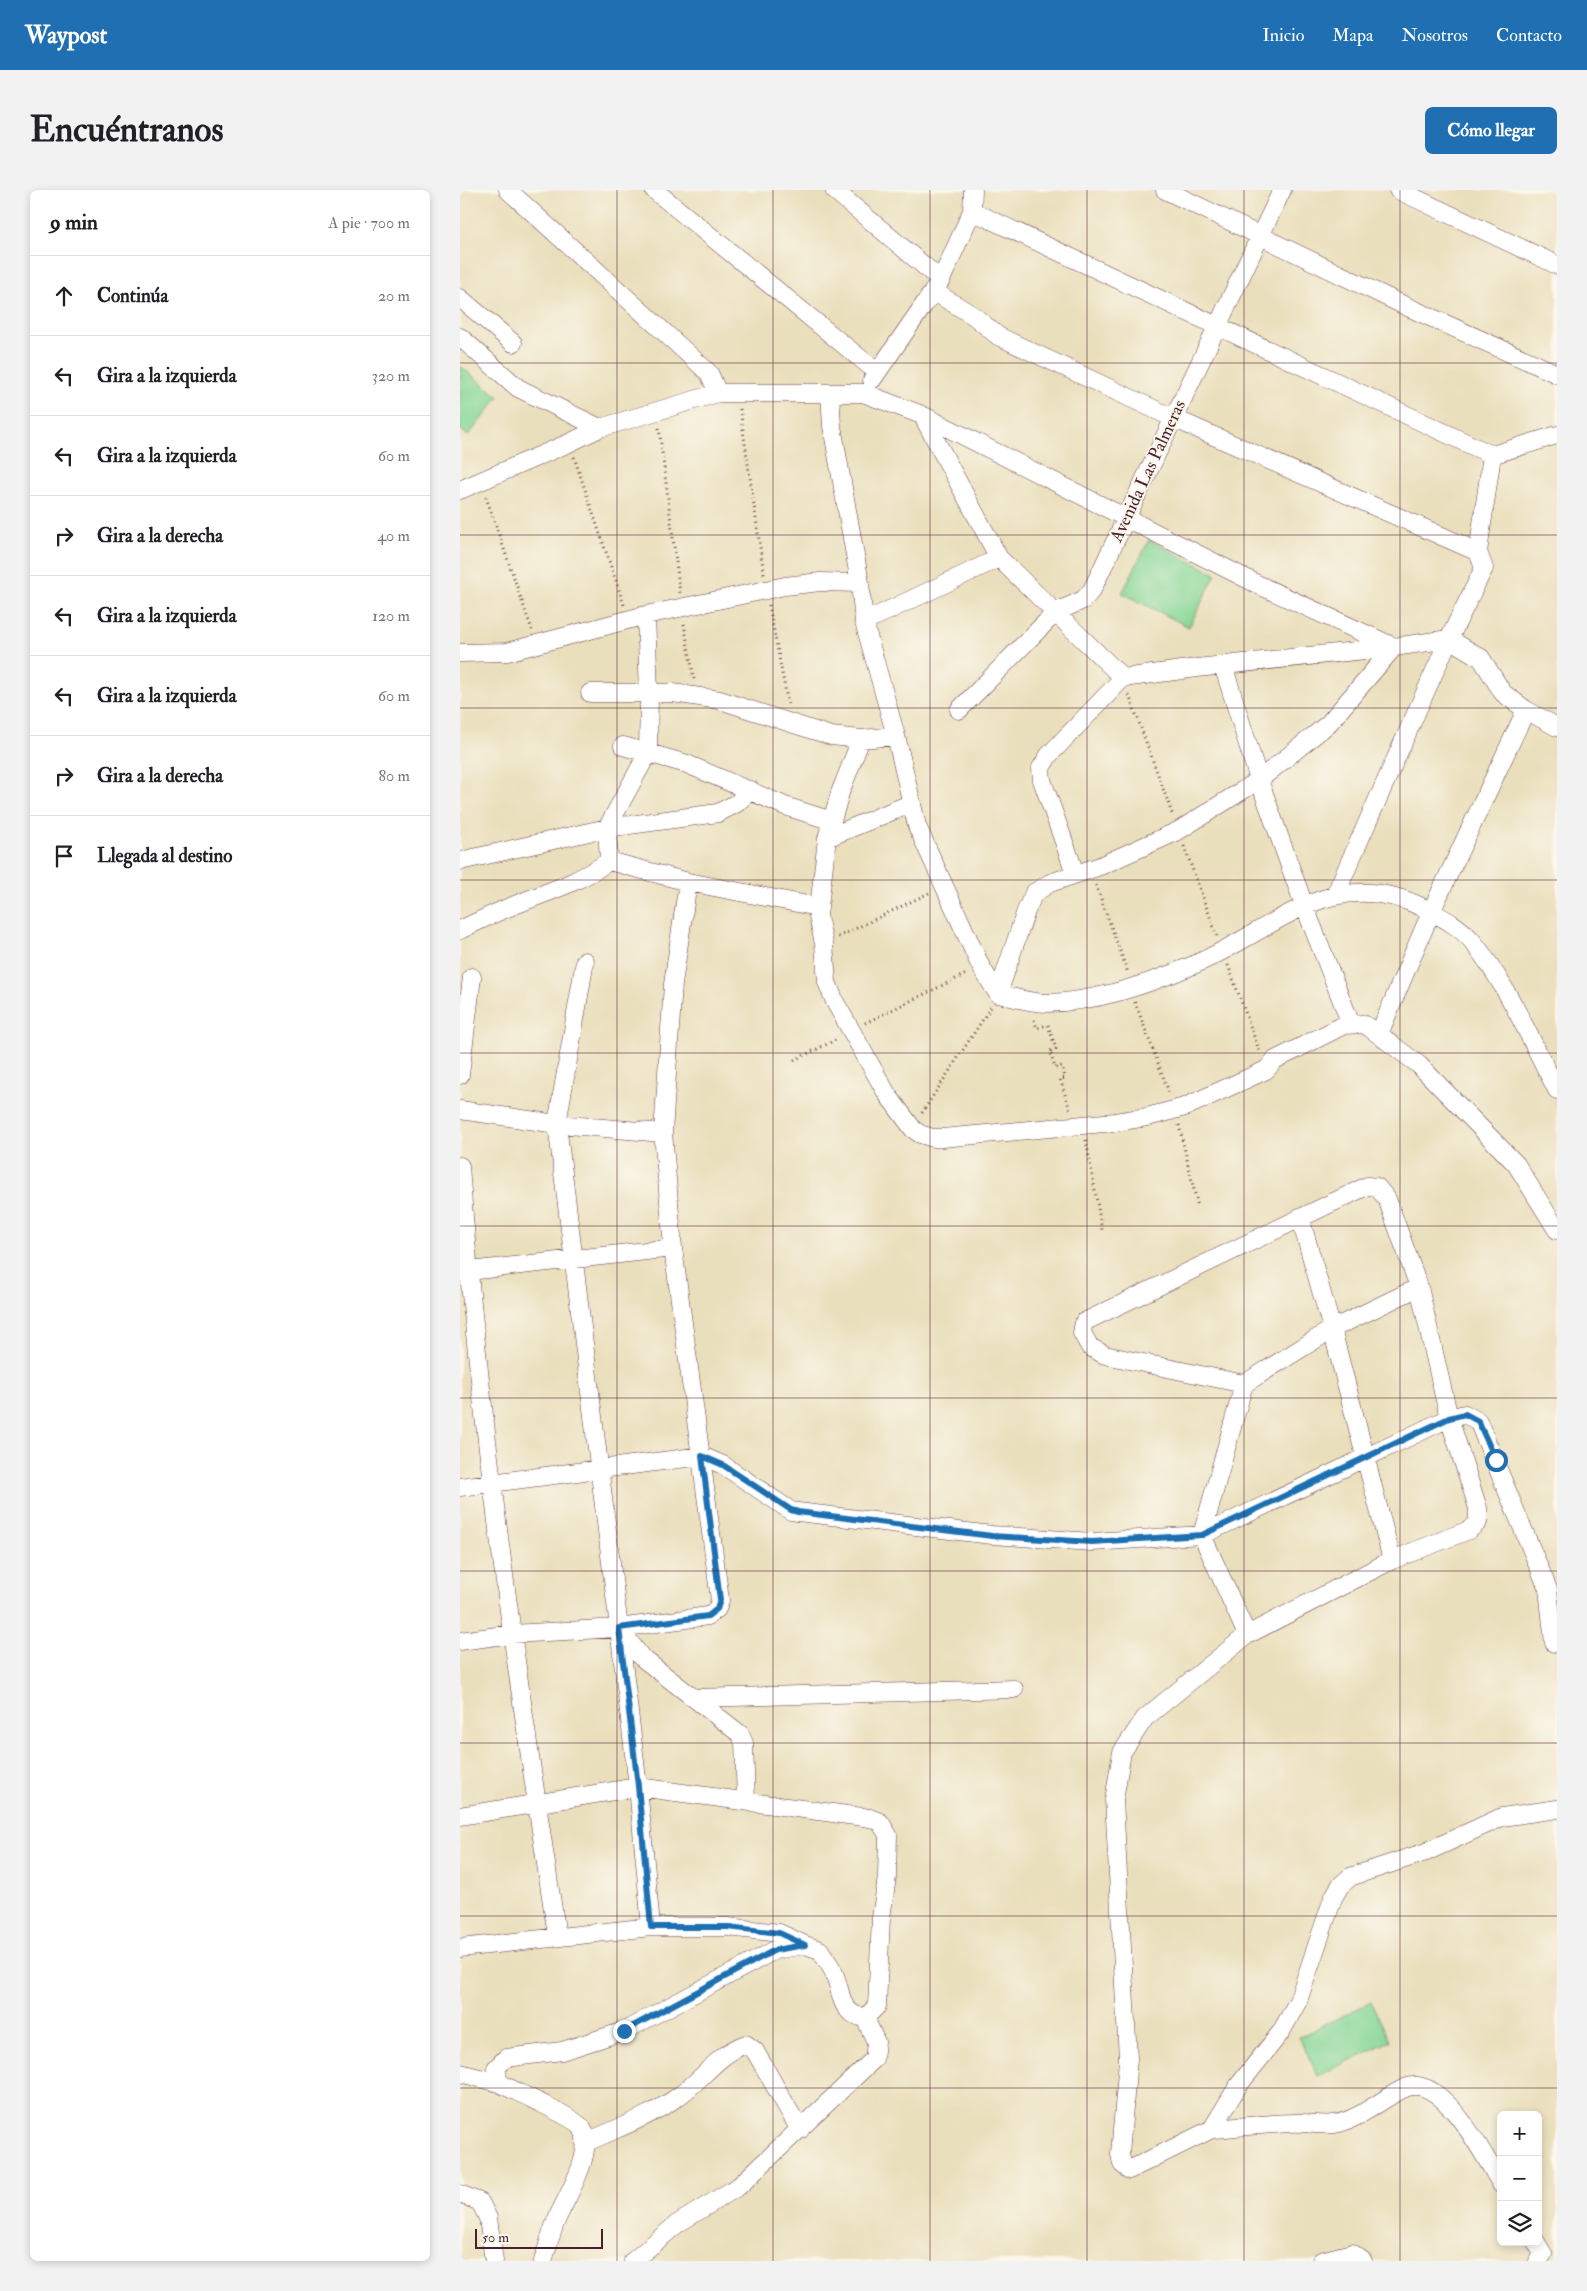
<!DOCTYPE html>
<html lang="es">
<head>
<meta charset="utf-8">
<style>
	:root { --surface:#fff; --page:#f2f2f2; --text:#202124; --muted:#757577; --line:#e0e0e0; --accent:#1f6fb2 }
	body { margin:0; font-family:"IM FELL Double Pica",serif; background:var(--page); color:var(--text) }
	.controls { position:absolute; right:15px; bottom:15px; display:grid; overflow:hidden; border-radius:8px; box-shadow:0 2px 8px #0003 }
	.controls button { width:45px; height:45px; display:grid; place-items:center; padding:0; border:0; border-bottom:1px solid var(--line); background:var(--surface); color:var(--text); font:25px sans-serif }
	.scale { position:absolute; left:15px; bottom:12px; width:128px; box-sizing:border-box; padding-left:5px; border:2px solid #4a1f2b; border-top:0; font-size:14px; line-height:18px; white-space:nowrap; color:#4a1f2b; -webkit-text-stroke:4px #fbf7ec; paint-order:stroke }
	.stop { position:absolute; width:15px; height:15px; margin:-11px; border:4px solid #1f6fb2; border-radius:50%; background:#fff }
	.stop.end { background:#1f6fb2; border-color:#fff; box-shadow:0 1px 5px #0008 }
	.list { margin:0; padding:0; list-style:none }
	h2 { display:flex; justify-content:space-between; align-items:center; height:65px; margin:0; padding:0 20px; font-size:21px }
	h2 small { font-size:16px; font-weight:400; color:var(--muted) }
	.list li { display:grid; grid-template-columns:32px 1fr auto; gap:15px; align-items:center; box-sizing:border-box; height:80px; padding:0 20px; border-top:1px solid var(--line) }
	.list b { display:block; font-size:19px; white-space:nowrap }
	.list em { font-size:16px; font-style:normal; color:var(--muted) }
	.icon { flex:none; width:28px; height:28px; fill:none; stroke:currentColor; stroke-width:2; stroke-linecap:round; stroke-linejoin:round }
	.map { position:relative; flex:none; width:1097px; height:2071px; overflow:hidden; border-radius:8px }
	header { display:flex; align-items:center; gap:30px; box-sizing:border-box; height:70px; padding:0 25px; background:var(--accent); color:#fff }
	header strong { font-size:24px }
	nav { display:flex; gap:28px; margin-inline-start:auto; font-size:18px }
	.intro { display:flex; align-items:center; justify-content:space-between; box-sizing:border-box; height:120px; padding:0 30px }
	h1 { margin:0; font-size:35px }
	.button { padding:12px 22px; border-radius:8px; background:var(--accent); color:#fff; font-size:18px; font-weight:700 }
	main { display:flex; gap:30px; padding:0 30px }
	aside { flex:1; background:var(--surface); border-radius:8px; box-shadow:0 2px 8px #0003 }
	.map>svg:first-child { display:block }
</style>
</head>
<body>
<header>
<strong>Waypost</strong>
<nav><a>Inicio</a><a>Mapa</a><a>Nosotros</a><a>Contacto</a></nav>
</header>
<div class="intro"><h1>Encuéntranos</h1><a class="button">Cómo llegar</a></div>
<main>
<aside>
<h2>9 min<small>A pie · 700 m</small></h2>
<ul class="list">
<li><svg class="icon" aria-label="ahead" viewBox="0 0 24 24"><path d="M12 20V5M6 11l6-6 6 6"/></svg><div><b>Continúa</b></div><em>20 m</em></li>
<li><svg class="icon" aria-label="left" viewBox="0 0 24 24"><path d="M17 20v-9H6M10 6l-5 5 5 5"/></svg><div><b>Gira a la izquierda</b></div><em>320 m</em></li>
<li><svg class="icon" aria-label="left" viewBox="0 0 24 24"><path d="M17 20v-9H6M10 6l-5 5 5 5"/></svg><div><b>Gira a la izquierda</b></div><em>60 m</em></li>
<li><svg class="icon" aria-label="right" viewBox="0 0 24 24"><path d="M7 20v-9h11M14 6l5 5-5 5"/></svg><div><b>Gira a la derecha</b></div><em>40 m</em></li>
<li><svg class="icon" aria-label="left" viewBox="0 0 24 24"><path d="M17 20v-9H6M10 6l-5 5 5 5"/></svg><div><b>Gira a la izquierda</b></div><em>120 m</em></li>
<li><svg class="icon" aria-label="left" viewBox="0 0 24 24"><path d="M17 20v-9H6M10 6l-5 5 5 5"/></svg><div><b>Gira a la izquierda</b></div><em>60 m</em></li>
<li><svg class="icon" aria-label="right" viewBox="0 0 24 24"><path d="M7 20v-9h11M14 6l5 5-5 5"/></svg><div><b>Gira a la derecha</b></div><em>80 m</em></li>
<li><svg class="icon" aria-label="arrive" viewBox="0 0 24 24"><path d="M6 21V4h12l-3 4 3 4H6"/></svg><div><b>Llegada al destino</b></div></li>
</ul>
</aside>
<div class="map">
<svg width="1097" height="2071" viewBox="0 0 1097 2071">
	<rect width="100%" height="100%" fill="#fbf7ec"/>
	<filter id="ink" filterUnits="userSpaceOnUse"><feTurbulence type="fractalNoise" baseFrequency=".02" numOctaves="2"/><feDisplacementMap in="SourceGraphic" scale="10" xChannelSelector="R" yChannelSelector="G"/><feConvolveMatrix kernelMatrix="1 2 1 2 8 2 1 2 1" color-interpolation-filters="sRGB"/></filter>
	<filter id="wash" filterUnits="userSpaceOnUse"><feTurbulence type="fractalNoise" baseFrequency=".0096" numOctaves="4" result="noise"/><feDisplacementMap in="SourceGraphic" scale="20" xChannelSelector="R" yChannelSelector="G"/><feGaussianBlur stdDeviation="1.12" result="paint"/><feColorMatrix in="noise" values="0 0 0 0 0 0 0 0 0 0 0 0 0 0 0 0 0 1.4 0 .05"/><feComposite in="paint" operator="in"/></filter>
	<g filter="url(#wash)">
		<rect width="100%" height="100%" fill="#eadfbc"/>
		<!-- green -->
		<path fill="#86d695" stroke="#687a60" d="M0,176L39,207L8,246L0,239Z
			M689,350L756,384L729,437L662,403Z
			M911,1812L930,1851L858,1886L839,1847Z"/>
	</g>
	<g filter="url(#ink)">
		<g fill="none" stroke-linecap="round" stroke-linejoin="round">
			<defs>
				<path id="minor" d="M48,0L249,183L258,203
					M194,0L417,182
					M374,0L481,90
					M705,0L939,113L1097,184
					M938,0L1097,75
					M512,21L1032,265L1097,245
					M0,108L53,153
					M0,147L58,198L140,238L258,203H403L462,225L799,395L934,457L989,449L1024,378L1018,362L713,228L538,146L514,126L473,101
					M412,190L481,90L512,21L513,0
					M370,203L372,236L400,393L404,432L436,546L457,636L521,777L538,804C553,807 570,813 586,813C636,812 686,795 731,776C812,743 870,671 964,718C983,728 1000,736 1013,752C1048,796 1071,851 1097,900
					M462,225L539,368L663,488
					M0,300L109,253L140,238
					M1018,362L1032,265
					M404,432L539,368
					M0,463L47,462L186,425L325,396L360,392L400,393
					M763,475L799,590L844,715L891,834
					M130,503H213L260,510L371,546L401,549L436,546
					M499,520L596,422L623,410L632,400L822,0
					M401,549L380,603L367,648L358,726L364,754L367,792L375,812L427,904L453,939L460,944L473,948H482L655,932L687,927L725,917L806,880L815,870L884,835L903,834L910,838L959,875L1056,974L1097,1040
					M163,556L227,574L325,616L372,631
					M367,648L452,613
					M0,671L147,638L258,623L277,613L291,600
					M149,671L147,638L188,563L189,503L186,425
					M149,671L228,692L358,717
					M615,683L582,590L581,578L589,565L663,488L737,478L933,457
					M875,705L989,449L1021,468L1043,503L1066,520L1097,537
					M0,740C15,733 30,725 45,719C85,702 113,696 149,671
					M125,771L97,934L159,1438L181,1467L280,1544L284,1553L286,1611
					M538,804L566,721L574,703L590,693L640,676L718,641L799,590L868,534L934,457
					M919,844L971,722L1066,520
					M0,885L12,787
					M0,920L97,934L203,943
					M0,976C19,1234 58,1491 97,1746
					M840,1027L872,1139L932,1370
					M0,1082L213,1058
					M784,1194L645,1165L630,1157L622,1143L624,1132L907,996L917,997L927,1009L959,1097L989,1228L1018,1318V1332L1009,1340L932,1370L787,1445L685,1528L662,1562L654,1610L668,1869L660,1964L662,1974L669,1980L752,1939L778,1896L821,1842L838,1811L873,1708L880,1696L890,1687L966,1662L1042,1627L1097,1619
					M0,1297L242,1266L263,1275L331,1321L338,1322L532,1345L632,1352L742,1345L989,1228L1005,1224L1018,1231L1088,1399L1094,1453
					M159,1438L178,1597L191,1737
					M787,1445L742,1345L784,1194L872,1139L959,1097
					M0,1451L52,1444L159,1438L248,1426L257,1419L260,1410L213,1058L203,943L213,794L228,692
					M236,1508L554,1499
					M0,1626L178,1597L410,1628L420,1632L428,1645L427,1687L421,1728L417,1816L405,1828C378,1823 383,1804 374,1783C371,1775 364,1767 360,1760L345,1755L315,1760L164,1841L102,1861L46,1868L36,1878L39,1893C54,1901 115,1927 122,1938C136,1962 105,2009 96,2031C91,2044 87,2058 83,2071
					M0,1758L191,1737H268L319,1743L345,1755
					M0,1883L39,1893
					M752,1939C779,1937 805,1934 832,1933C846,1932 861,1936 874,1934C900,1930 922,1908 945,1898C982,1881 1026,1969 1041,1994
					M125,1953C155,1939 189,1927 216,1908C241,1892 257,1864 286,1854L295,1861L340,1940
					M0,2004L20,2012L28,2028L34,2071
					M1076,2052L1083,2064L1078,2071
					M173,2071L217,2034L279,1996L414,1869L416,1852L405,1828
					M861,2071L892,2063L903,2071"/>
			</defs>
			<!-- minor casing -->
			<use href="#minor" stroke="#623c41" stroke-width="19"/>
			<!-- path -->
			<path stroke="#623c41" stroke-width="3" stroke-dasharray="1 4" stroke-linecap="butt" d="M280,219L304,384
				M199,238L220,403
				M114,267L164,415
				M26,307L72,440
				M309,415L328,514
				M224,434L234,489
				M669,505L713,626
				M724,656L757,746
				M636,695L668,783
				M378,747L469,703
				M768,775L800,863
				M675,812L710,905
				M574,830L577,838L588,835L596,859L590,861L595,878L602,876L605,888L600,889L610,919
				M405,833L508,783
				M334,870L378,849
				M462,923L531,817
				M719,935L738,1017
				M626,950L642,1040"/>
			<!-- minor -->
			<use href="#minor" stroke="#fff" stroke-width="18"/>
		</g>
	</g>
	<g fill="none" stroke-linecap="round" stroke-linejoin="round" filter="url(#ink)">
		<!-- route -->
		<path stroke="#1f6fb2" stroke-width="6" d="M164,1841L315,1760L345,1755L319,1743L268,1737H191L178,1596L159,1438L248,1426L257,1419L260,1410L242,1266L263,1275L331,1320L338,1322L532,1346L632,1352L742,1345L989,1228L1005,1224L1018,1231L1036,1270"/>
	</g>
	<!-- grid -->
	<path fill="none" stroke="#4a1f2b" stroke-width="1" stroke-opacity="0.55" d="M157,0V2071M313,0V2071M470,0V2071M627,0V2071M784,0V2071M940,0V2071M0,173H1097M0,345H1097M0,518H1097M0,690H1097M0,863H1097M0,1036H1097M0,1208H1097M0,1381H1097M0,1553H1097M0,1726H1097M0,1898H1097"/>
	<g text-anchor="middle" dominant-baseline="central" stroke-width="4" stroke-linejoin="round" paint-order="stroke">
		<!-- street labels -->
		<g font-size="18" fill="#4a1f2b" stroke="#fbf7ec">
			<text transform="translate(688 281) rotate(-65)">Avenida Las Palmeras</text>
		</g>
	</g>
</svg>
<div class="controls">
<button>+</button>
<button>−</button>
<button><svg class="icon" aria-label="layers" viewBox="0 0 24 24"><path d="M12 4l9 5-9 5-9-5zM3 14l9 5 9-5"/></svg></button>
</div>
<div class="scale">50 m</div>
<div class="stop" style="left:1036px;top:1270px"></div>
<div class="stop end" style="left:164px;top:1841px"></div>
</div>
</main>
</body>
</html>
